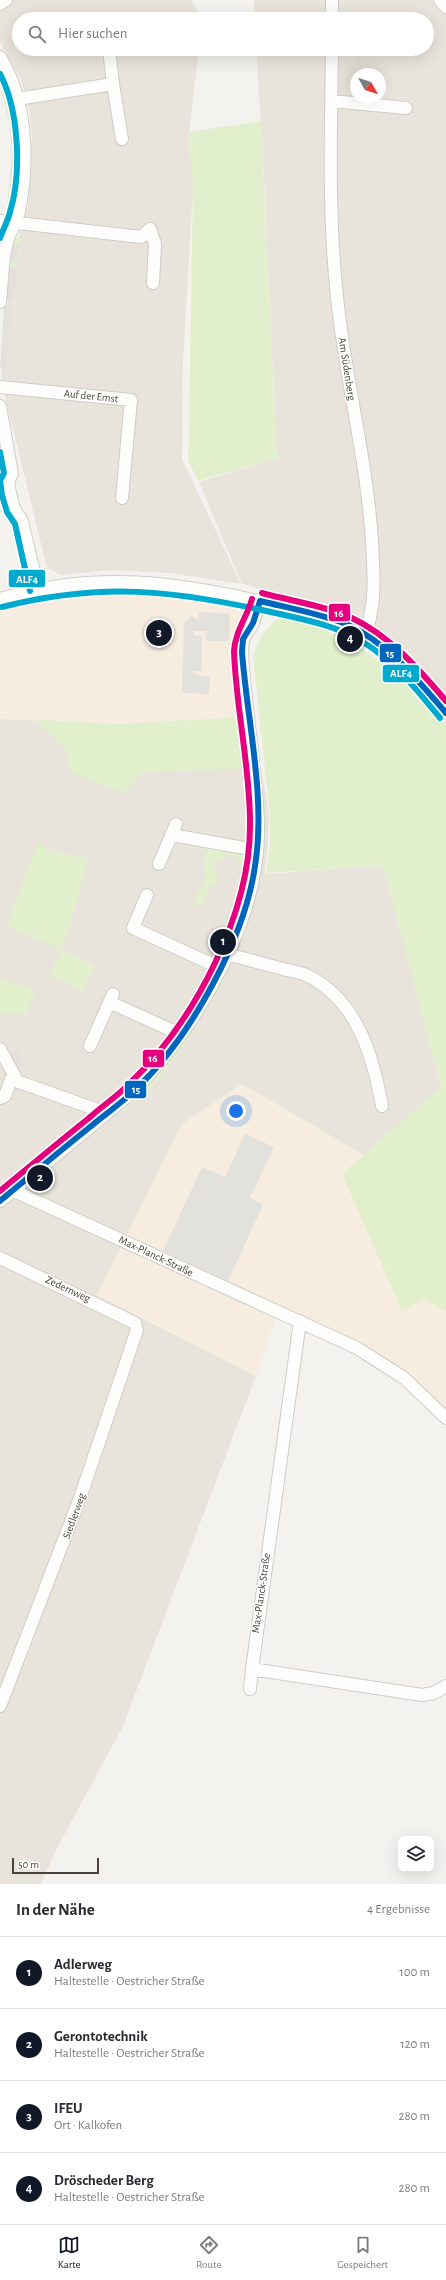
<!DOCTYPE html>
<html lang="de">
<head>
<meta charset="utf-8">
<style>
	:root { --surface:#fff; --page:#f2f2f3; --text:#2b2b33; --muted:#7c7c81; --line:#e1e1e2; --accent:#111827 }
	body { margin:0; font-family:"Alegreya Sans",sans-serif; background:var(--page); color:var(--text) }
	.controls { position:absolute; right:12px; bottom:12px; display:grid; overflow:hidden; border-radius:8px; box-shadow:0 4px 16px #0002 }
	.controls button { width:36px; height:36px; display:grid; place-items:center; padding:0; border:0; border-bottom:1px solid var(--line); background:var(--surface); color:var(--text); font:20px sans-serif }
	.compass { position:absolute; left:350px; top:68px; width:36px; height:36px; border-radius:50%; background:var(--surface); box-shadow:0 4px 16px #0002; rotate:129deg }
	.scale { position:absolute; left:12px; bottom:10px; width:87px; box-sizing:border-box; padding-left:4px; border:2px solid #4b4337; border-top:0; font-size:11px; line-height:14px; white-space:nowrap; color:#4b4337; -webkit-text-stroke:3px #fff; paint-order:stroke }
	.you { position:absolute; left:236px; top:1111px; width:14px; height:14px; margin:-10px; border:3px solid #fff; border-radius:50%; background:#1a73e8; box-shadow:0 0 0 6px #1a73e833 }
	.badge { display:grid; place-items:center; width:26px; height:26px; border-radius:50%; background:var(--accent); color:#fff; font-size:13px; font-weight:700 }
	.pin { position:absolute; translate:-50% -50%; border:2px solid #fff; box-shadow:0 1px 4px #0006 }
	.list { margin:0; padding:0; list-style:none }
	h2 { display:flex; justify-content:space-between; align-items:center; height:52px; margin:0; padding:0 16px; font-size:17px }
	h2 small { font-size:13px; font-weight:400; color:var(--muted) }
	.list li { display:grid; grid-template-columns:26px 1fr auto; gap:12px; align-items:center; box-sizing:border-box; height:72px; padding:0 16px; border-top:1px solid var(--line) }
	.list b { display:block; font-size:15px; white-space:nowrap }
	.list p { margin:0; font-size:13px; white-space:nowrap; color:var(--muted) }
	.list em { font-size:13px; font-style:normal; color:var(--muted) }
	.icon { flex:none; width:22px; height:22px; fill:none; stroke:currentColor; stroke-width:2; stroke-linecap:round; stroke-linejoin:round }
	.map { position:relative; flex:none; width:446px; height:1884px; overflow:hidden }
	.search { position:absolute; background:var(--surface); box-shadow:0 4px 16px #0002; left:12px; right:12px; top:12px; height:44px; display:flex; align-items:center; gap:10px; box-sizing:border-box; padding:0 14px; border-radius:22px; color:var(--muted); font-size:15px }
	.sheet { height:340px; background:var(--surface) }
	nav { display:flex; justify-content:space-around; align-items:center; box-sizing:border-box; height:56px; border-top:1px solid var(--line); background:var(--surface); font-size:11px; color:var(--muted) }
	nav a { display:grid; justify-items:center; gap:2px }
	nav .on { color:var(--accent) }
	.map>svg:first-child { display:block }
</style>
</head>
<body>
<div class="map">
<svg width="446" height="1884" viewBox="0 0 446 1884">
	<rect width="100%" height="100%" fill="#f3f2ee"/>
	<!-- residential -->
	<path fill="#e8e4db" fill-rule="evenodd" d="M0,0H192L201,19H19V49H199L189,132L193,189L183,361L182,459L241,584L170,573L111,570L61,575L47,568L1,380L4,328L19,233L28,207L32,137L29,108L21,81L0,42Z
		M254,0H446V698L385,633L353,613L242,584L199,482L277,458L263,154L256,49H427V19H254ZM356,74H380V98H356Z
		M0,719L36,720L67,751L71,772H142L261,767L269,814L268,845L264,874L383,865L441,1087L365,1156L242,1084L182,1124L97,1295L256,1376L123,1726L55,1852L41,1884H0Z"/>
	<!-- commercial -->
	<path fill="#f6ede0" d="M117,583L258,602L241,639L244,717L119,724L0,719V601Z
		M242,1084L365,1156L342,1174L402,1311L424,1299L446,1311V1415L405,1378L278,1310L256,1376L97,1295L182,1124Z"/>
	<!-- green -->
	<path fill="#e1efcc" d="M5,76L6,80L0,82L10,115L17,114L13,149H19L20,154L12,153L11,180H17V184H10L8,209H15L11,215L6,216C9,186 14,154 9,123C7,108 0,93 0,78Z
		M261,121L277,458L198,481L188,460L189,434L200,426L189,433L193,189L189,132Z
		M14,237L21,239L17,268L9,267V261H16L19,245L12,244Z
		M19,529L25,561L21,562L15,530Z
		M281,617C338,628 383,658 423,700C431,707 440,715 446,724V1311L424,1299L402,1311L342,1174L441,1087L383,865L266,873L270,845V815L253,657C259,639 264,628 281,617Z
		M244,717L250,768L142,772L125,793L70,772L67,751L36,720L119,724Z
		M37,843L51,851L88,858L70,927L60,949L7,926Z
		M206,846L244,853V866L238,863L239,857L224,855L223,860L216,859L214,871L219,879L217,885L212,883L209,891L205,892L202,900L204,905L200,904L196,906L192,904L204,881Z
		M61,950L94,965L83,990L49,975Z
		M0,978L36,991L26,1014H0Z
		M185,1035L191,1036L151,1089L116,1116Z"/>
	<!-- parking -->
	<path fill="#e3e1dc" d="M6,80L17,114L10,115L0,82Z
		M17,118L19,149H12L11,119Z
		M12,153L20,154L17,180H10Z
		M10,184H17L15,209H8Z
		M12,244L19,245L16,262L9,261Z
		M9,267L17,268L13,302L4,301Z
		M4,306L12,307L6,369H0Z
		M199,612L230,614L229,641H206L207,631H194V635L202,636V671H194V673L198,676H210L209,694L182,693L184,622L192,616L199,621Z
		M17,1049L24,1061L15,1066L8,1054Z
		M245,1134L274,1147L250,1198L263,1205L228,1281L163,1251L202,1167L225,1177Z"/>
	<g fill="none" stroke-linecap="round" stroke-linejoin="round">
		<defs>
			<path id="minor" d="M440,0L446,7
				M0,4L6,0
				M332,19V0
				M109,49L113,84
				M332,49C331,131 328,214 337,297C345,379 367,459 372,542C374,577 376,599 366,634
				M0,57C27,101 29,161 19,211C17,221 10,231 7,242C2,261 2,283 0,302
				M17,99L113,84L122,139
				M331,101L406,108
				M0,221L141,237L150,229L155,244L153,283
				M0,387L131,400L122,498
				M0,406L12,474L8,482L10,493L14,509L22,521L38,589
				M0,599C97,570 178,582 275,605C306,612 338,618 366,634C398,653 423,685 446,713
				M172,835L256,850
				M159,864L176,824
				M147,895L133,928L220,968
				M227,954C245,959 264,964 283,969C290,971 299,972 306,975C357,999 373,1056 382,1106
				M109,1002L180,1034
				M90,1046L113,994
				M0,1049L18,1082
				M0,1098L5,1096L11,1079L106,1113
				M12,1190L357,1348L404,1378L446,1418
				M0,1201L136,1089C199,1022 261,919 258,823C256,767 245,709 242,652L243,639L253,623L260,601
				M0,1258L135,1323L137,1330L80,1498L0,1706
				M300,1321L252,1669L422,1695L434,1693L446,1686
				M250,1689L252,1669"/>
		</defs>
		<!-- minor casing -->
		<use href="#minor" stroke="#cfcdc8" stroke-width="14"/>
		<!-- minor -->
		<use href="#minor" stroke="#fdfdfc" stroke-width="12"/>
		<defs>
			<path id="bus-1" d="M260,601C289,608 318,613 346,624C387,642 418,680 446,713
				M0,1201C30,1176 60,1151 90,1127C105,1114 122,1103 136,1089C191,1037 247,936 256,859C265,793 247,719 242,652L243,639L253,623L260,601"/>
			<path id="bus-2" d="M0,74C19,110 22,173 10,212C8,221 3,229 0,238
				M0,452L4,473L0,481L2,495L7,512L15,524L30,591
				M2,607C102,582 172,590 271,612C302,619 335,625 363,642C394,661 417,690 440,718"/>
			<path id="bus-3" d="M262,593C291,601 322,605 350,617C389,635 419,669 446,701
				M0,1191C30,1166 59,1142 89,1118C102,1106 118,1096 130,1083C195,1021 251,913 250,823C250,765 236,709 234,651C235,632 247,617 252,599"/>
		</defs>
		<!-- bus-1 casing -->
		<use href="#bus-1" stroke="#fff" stroke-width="9"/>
		<!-- bus-2 casing -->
		<use href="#bus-2" stroke="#fff" stroke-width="9"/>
		<!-- bus-3 casing -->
		<use href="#bus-3" stroke="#fff" stroke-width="9"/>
		<!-- bus-1 -->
		<use href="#bus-1" stroke="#0065bd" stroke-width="6"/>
		<!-- bus-2 -->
		<use href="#bus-2" stroke="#00a9ce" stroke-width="6"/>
		<!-- bus-3 -->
		<use href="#bus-3" stroke="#e5007d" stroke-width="6"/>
	</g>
	<g text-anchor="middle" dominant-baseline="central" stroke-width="3" stroke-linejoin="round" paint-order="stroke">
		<!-- street labels -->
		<g font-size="11" fill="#4b4337" stroke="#fff">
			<text transform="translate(347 369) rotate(81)">Am Südenberg</text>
			<text transform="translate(91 396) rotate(6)">Auf der Emst</text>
			<text transform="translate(156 1256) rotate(25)">Max-Planck-Straße</text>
			<text transform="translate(68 1289) rotate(25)">Zedernweg</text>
			<text transform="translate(74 1516) rotate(-70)">Siedlerweg</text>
			<text transform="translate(261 1593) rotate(-82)">Max-Planck-Straße</text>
		</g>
	</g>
	<g stroke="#fff" stroke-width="1.5">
		<rect x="8" y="569" width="38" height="19" rx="4" fill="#00a9ce"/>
		<rect x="328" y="603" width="23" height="19" rx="4" fill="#e5007d"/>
		<rect x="379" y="643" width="23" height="20" rx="4" fill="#0065bd"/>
		<rect x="382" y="664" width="38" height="19" rx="4" fill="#00a9ce"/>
		<rect x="142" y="1049" width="23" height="19" rx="4" fill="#e5007d"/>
		<rect x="124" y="1080" width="23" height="19" rx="4" fill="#0065bd"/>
	</g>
	<g font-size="11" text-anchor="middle" font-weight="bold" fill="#fff">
		<text x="27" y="583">ALF4</text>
		<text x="339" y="617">16</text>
		<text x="390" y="657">15</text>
		<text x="401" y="677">ALF4</text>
		<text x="153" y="1062">16</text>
		<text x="136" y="1093">15</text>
	</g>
</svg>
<div class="controls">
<button><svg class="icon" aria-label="layers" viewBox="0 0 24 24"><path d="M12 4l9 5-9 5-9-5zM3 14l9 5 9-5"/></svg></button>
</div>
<svg class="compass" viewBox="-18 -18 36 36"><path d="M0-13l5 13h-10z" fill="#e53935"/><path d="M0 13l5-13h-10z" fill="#7c7c81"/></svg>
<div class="scale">50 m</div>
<div class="you"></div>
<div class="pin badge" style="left:223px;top:942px">1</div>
<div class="pin badge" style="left:40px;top:1178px">2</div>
<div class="pin badge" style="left:159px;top:633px">3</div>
<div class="pin badge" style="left:350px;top:639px">4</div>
<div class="search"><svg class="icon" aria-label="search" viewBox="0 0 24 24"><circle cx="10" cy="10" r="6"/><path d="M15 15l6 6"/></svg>Hier suchen</div>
</div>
<section class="sheet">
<h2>In der Nähe<small>4 Ergebnisse</small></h2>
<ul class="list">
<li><span class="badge">1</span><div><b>Adlerweg</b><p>Haltestelle · Oestricher Straße</p></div><em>100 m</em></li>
<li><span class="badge">2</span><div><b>Gerontotechnik</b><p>Haltestelle · Oestricher Straße</p></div><em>120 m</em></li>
<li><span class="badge">3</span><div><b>IFEU</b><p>Ort · Kalkofen</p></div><em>280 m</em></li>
<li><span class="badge">4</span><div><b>Dröscheder Berg</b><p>Haltestelle · Oestricher Straße</p></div><em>280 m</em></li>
</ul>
</section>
<nav>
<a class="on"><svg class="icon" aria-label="map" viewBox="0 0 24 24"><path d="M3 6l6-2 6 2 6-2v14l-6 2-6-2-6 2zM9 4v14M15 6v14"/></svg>Karte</a>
<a><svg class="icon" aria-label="directions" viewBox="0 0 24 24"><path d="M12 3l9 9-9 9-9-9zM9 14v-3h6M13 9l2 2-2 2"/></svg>Route</a>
<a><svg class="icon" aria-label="saved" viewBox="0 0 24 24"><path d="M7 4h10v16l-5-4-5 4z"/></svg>Gespeichert</a>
</nav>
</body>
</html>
